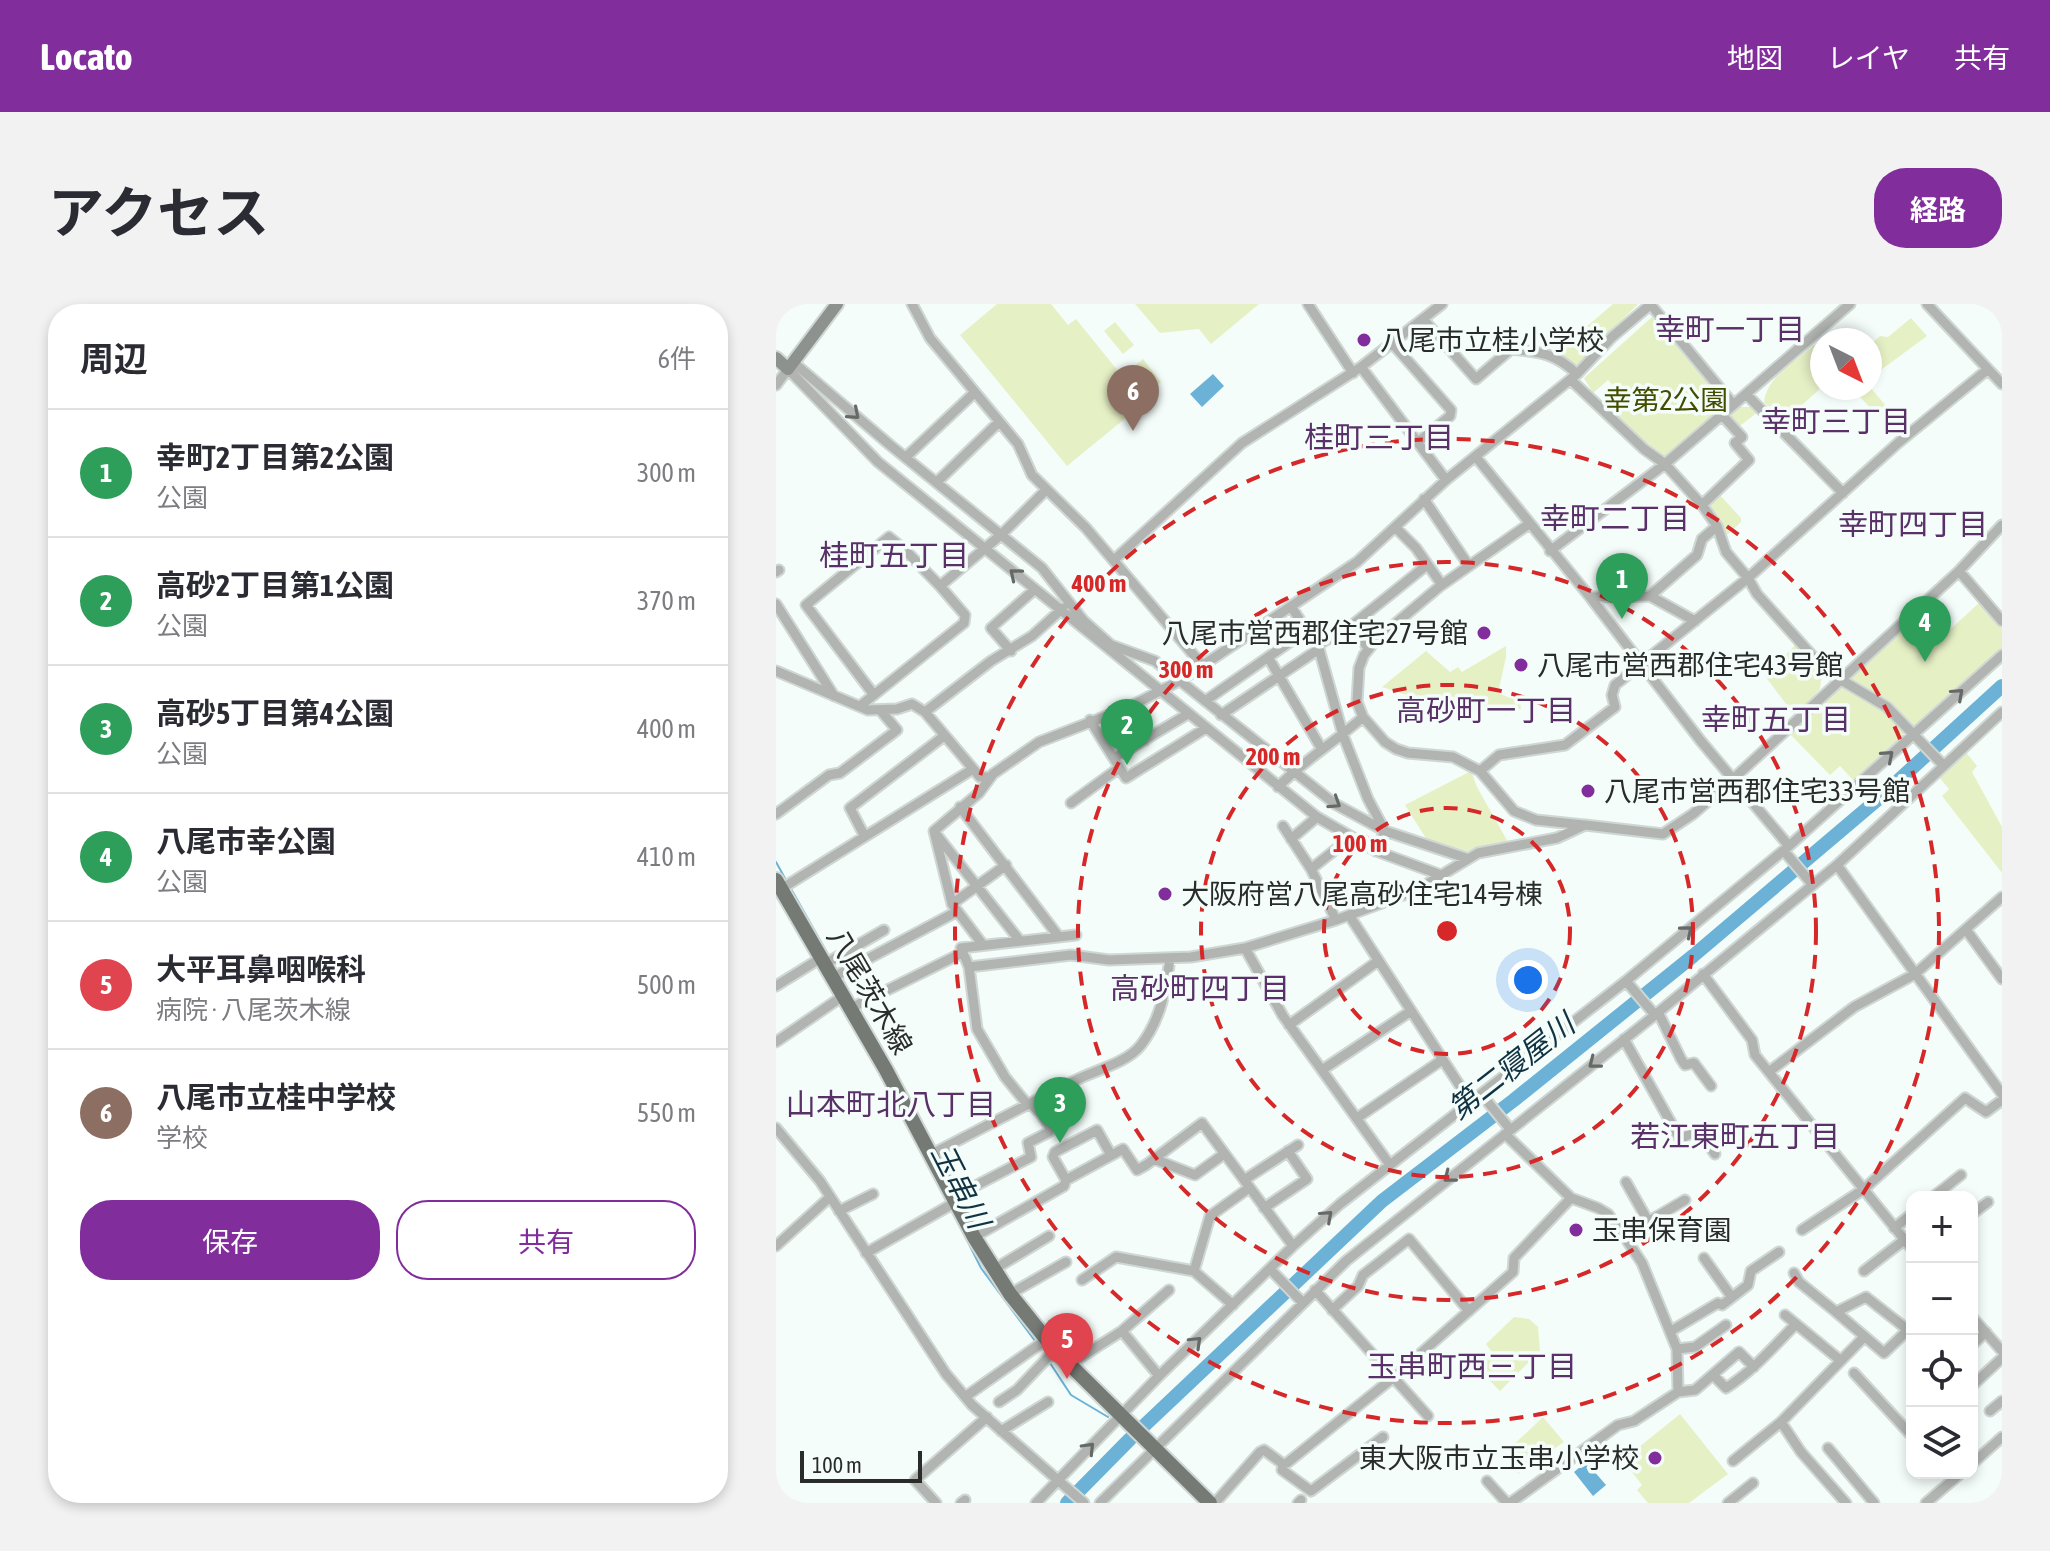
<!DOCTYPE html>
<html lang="ja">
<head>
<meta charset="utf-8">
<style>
	:root { --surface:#fff; --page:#f2f2f3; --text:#2b2b33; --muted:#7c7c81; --line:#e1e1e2; --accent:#812d9c }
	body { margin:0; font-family:"Asap Condensed","Noto Sans JP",sans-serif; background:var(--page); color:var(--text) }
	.controls { position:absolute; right:24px; bottom:24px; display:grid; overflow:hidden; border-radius:16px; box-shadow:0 4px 12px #0003 }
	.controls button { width:72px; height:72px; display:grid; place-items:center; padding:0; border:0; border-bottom:2px solid var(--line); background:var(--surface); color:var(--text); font:40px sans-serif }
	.compass { position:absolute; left:1034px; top:24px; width:72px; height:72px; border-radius:50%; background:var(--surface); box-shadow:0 4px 12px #0003; rotate:138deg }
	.scale { position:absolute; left:24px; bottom:20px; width:122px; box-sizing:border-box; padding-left:8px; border:4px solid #292c2b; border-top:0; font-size:22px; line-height:28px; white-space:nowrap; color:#292c2b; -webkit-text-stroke:6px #f4fdfa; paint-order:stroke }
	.you { position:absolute; left:752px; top:676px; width:28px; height:28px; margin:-20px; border:6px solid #fff; border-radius:50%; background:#1a73e8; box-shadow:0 0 0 12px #1a73e833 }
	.badge { display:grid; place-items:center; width:52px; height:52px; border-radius:50%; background:var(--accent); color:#fff; font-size:26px; font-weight:700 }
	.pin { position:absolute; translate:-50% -66px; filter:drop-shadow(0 2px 4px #0008) }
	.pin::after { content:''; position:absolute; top:42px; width:28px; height:24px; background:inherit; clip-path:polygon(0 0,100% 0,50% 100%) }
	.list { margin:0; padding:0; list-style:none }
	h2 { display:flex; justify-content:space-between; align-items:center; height:104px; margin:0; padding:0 32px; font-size:34px }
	h2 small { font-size:26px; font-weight:400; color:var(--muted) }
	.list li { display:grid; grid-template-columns:52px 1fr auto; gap:24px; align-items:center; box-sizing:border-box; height:128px; padding:0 32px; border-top:2px solid var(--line) }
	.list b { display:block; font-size:30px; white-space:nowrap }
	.list p { margin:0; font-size:26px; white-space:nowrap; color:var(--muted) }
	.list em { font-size:26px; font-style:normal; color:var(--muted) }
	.actions { display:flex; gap:16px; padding:24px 32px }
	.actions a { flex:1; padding:18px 0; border:2px solid var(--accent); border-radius:32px; text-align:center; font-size:28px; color:var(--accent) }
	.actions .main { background:var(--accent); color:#fff }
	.icon { flex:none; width:44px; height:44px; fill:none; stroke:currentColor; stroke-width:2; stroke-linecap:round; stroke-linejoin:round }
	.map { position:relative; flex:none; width:1226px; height:1199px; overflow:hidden; border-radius:32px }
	header { display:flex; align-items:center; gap:48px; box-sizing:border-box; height:112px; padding:0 40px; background:var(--accent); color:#fff }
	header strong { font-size:38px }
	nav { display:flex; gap:44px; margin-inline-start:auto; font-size:28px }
	.intro { display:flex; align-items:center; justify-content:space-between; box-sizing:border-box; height:192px; padding:0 48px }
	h1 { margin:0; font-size:56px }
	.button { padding:20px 36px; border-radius:32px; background:var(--accent); color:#fff; font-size:28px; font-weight:700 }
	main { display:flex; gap:48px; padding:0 48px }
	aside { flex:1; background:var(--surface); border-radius:32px; box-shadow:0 4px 12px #0003 }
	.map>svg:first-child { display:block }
</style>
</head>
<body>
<header>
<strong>Locato</strong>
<nav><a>地図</a><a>レイヤ</a><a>共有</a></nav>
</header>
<div class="intro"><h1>アクセス</h1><a class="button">経路</a></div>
<main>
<aside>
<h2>周辺<small>6件</small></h2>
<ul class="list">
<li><span class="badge" style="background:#2e9e5b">1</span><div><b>幸町2丁目第2公園</b><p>公園</p></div><em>300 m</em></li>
<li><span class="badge" style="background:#2e9e5b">2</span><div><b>高砂2丁目第1公園</b><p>公園</p></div><em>370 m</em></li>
<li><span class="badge" style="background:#2e9e5b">3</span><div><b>高砂5丁目第4公園</b><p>公園</p></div><em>400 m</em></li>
<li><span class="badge" style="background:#2e9e5b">4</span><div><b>八尾市幸公園</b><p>公園</p></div><em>410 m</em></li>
<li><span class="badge" style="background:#e0444e">5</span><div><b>大平耳鼻咽喉科</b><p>病院 · 八尾茨木線</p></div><em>500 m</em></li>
<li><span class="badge" style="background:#8d6e63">6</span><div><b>八尾市立桂中学校</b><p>学校</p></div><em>550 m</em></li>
</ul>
<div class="actions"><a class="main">保存</a><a>共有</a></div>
</aside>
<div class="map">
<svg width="1226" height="1199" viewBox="0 0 1226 1199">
	<rect width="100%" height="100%" fill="#f4fdfa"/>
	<!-- green -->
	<path fill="#e6f0c5" d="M221,0H275L292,21L300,15L368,99L291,162L184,31Z
		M359,0H483L435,40L423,25L384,29Z
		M837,0H862L798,64L781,48Z
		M876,13L947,98L942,106L890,154L855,127L833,106L847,92L832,76L817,89L808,74Z
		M1135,14L1151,32L1094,74V41L1104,32L1112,33Z
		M339,18L358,41L347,50L328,27Z
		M1038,41L1046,50V83L1007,118L988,98C991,72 1020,57 1038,41Z
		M367,55L385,78L375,86L357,63Z
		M1094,83L1110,102L1104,107L1096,106L1076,84Z
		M960,103H978L982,108L961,124L954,116L953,110Z
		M942,189L965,214V218L951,231L931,204L932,198Z
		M1204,298L1226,325V345L1138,424L1114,400L1071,376V372L1132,319L1155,343Z
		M1020,340L1046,369L1044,385L1019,412L989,372Z
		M730,342V353L722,389L744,398L745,405L691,410L606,383L650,347L674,368L682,363L686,368Z
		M1067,380L1110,406L1129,424L1127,433L1078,477L1064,462L1054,471L1013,429L1058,383Z
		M1189,447L1201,462L1196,468L1226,523V569L1166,492L1173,485L1162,472Z
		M695,467L701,483L732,538L694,548L651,536L629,501Z
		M738,1013L753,1015L762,1023L764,1047L724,1087L699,1062L715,1047L710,1040Z
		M904,1110L952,1170L913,1199H872L861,1186L866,1181L847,1156Z
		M767,1113L788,1138L742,1170L734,1155L733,1145Z"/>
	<!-- water -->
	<path fill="#6bb2d6" d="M437,70L448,82L426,103L414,90Z
		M810,1158L830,1181L817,1192L798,1168Z"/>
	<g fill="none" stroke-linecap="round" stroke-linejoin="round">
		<!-- stream -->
		<path stroke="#6bb2d6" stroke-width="2" d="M0,558L11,578
			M14,583L54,654
			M65,674L76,693
			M101,736L109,751
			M186,926L205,964L259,1037
			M274,1059L295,1091L332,1113"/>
		<!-- river -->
		<path stroke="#6bb2d6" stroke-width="14" d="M291,1199L354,1135L606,897L738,796L917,652L1101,496L1226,382"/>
		<defs>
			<path id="street" d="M136,0L154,34L242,140L256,171L310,224L427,362
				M532,0L577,69
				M874,0L957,100
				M1151,0L1226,80
				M647,15L700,75L735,45C764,48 779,49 801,70
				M616,39L675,106L674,112L641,139
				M18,59L114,141L266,264L307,316L335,341L379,357L559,500L609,527L690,554
				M585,63L670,176
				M795,76L868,145L889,160L926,201L941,222L950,248L972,274L981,290L1050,367L1111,403L1167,461
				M0,81L12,65L102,158L541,513L600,547L665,571
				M970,90L1067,189
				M130,153L197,90
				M161,178L223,118
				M648,195L693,262
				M926,201L973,156L959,139L966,133L945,110
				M753,220L663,283L600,336L588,351L583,364L581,398L587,413L609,438L620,445L632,449L677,453L704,467L723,451L789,441L839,403L836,391L839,381L972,274L1122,139L1211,66
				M619,223L640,244L666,281
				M774,247L889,160L1074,0
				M338,256L466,139L585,63L666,0
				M1183,267L1226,317
				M0,268L3,266
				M874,292L921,251L926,235L941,222
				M814,293L874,292L919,317
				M0,300L58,392
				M516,304L543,345L567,431L592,495L609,527L600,547
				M575,322L593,345
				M541,341L575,322L651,261
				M235,347L215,324L258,286
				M492,353L545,444
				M0,367L92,406L121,405L136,400L149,408L204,473H214
				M98,391L30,301L113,233L130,247L164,282
				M429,397L531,326
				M84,402L188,319L189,311L164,282L226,230L270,186
				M351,404L369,436
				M149,408L215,357L256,332L287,304
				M445,411L543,345
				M314,416L350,474L430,424
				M338,454L412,410
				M704,467L738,507L760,516L808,521
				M502,483C528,456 559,438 587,413
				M295,499L343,464
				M184,503L283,633
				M0,510L53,471L64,469L121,426L105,407
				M507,522L535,565L560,616
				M160,530L244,637
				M88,531L74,504L168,432
				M515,535L541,513
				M1013,542L1226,351
				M1008,547L1036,580
				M1061,561L1226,790
				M535,565L574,534
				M5,585L197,465
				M176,600L230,561
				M573,611L695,799
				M1191,627L1226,675
				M207,641L176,600L158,527L203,489L217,470L263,438L351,404L405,376L581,258L670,176L801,70L836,33L875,0
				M469,644L507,712L614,861
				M49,660L108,626
				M193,663L295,651L333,656L415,653L469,644L560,616L641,586L702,549L781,534L809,521L887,530L917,510L956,476L1183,267L1226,221
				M927,670L976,736L979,751L1136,945
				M56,674L180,608
				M850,677L879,711
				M0,682L45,654
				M75,704L186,649
				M882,708L905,755L909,761L918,759L935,782
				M513,721L602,657
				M848,735L904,835L922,826L939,850
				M0,738L67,692
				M546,766L635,707
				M994,767L1078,703L1139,670L1226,593
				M706,791L734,825
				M251,800L229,773L201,725L193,663L185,644L300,631
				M581,814L666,756
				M0,824L44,877L170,1070L196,1101L308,1199
				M729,830L795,894L822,904L832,910L848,932L866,959L901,1045L902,1088L858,1117L842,1121L734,1199
				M156,850C204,825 252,800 300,776C320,766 351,759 365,741C385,715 390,685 394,654
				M378,855L419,871L448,850
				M290,876L277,853L279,848L321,826L335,851
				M468,876L522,841
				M850,878L872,917
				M178,893L255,853L252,839L273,828V822L265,810L254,799
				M1157,893L1185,871
				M488,904L531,875L512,847
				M63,907L97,890
				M1196,910L1212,898
				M1118,924L1136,910
				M1026,926L1088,885L1189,794L1210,808L1226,796
				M848,932L909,896
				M198,933L288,882L290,876L347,845L361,866L370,861L426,819L517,942
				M0,942L54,893
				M90,949L180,898
				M928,954L955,992
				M494,965L527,999
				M217,966L273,932
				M418,967L434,912L473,884
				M1088,967L1128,936
				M1018,969L1023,978L1060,1008
				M306,976L340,953L418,967L457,1001
				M539,986L652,1112
				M234,990L290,958
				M556,1006L582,982L587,971L633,935L693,1007
				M1009,1011L1064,1056
				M1196,1013L1226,1047
				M1132,1026L1090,993L1060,1008L1108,1049L1136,1022
				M895,1027L942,999L946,1001L972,981L975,967L1003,948
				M1196,1041L1210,1028
				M901,1045L919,1043L950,1021
				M294,1060L346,1027
				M1078,1069L1136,1132
				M937,1071L950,1084C977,1067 997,1043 1020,1020
				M383,1072L346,1027L393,986
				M1198,1080L1226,1054
				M902,1088L919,1086L963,1048L978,1063
				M189,1093L271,1035
				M223,1098L241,1086L279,1046
				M1214,1107L1226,1097
				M1005,1118L1025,1148L1070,1199
				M225,1127L272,1098
				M1052,1144L1098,1199
				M957,1157L1005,1118L1088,1033
				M507,1160L506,1166L535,1187L607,1133
				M1196,1160L1226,1133
				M711,1177L731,1199
				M160,1199L139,1176L211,1113
				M185,1199L189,1196
				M260,1199L383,1072L517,942L564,900L850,677L1013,542L924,436L814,293L700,153
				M324,1199L570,957L879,711L1061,561L1226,408
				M439,1199L484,1148L488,1146L507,1160L511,1159L618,1073L737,968L738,954L795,894
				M522,1199L525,1196
				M952,1199L977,1179
				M1150,1199L1185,1169"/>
			<path id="secondary" d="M0,54L12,65L61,0"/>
			<path id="primary" d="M0,576L110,766L198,933L234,990L279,1046L434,1199"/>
		</defs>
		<!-- street casing -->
		<use href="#street" stroke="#cfd7d5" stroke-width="13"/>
		<!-- secondary casing -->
		<use href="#secondary" stroke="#cfd7d5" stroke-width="16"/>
		<!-- primary casing -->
		<use href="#primary" stroke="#cfd7d5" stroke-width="18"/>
		<!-- street -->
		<use href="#street" stroke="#b1b4b1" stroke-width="9"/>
		<!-- secondary -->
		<use href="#secondary" stroke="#8e928e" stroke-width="12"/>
		<!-- primary -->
		<use href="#primary" stroke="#757a75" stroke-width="14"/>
	</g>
	<!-- one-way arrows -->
	<defs><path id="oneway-chevron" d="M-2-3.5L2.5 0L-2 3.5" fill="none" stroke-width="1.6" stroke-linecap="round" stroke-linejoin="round" transform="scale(2)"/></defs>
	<g stroke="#666967">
		<use href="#oneway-chevron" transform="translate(78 110) rotate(41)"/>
		<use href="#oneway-chevron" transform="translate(239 270) rotate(-140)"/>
		<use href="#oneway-chevron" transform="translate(1182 390) rotate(-42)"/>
		<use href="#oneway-chevron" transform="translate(1112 452) rotate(-41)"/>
		<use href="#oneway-chevron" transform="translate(559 499) rotate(33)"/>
		<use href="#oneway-chevron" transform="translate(911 627) rotate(-40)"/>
		<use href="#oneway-chevron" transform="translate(818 759) rotate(142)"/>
		<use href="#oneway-chevron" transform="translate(673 873) rotate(142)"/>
		<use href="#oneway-chevron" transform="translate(551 912) rotate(-42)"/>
		<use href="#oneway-chevron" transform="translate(420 1038) rotate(-44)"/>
		<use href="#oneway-chevron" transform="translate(313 1144) rotate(-46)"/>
	</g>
	<!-- distance rings -->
	<g fill="none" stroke="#d62828" stroke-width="4" stroke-dasharray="14 10">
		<circle cx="671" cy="627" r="123"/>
		<circle cx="671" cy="627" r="246"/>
		<circle cx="671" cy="627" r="369"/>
		<circle cx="671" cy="627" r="492"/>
	</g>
	<!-- markers -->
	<g fill="#812d9c" stroke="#f4fdfa" stroke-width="3">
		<circle cx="588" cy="36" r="8"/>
		<circle cx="708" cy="329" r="8"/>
		<circle cx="745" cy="361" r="8"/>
		<circle cx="812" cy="487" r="8"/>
		<circle cx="389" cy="590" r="8"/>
		<circle cx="800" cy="926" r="8"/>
		<circle cx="879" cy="1154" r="8"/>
	</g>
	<g text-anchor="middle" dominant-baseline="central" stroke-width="7" stroke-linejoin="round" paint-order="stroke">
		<!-- poi labels -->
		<g font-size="28" fill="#292c2b" stroke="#f4fdfa" text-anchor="start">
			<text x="604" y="36">八尾市立桂小学校</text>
			<text x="692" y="329" text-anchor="end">八尾市営西郡住宅27号館</text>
			<text x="761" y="361">八尾市営西郡住宅43号館</text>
			<text x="828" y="487">八尾市営西郡住宅33号館</text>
			<text x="405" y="590">大阪府営八尾高砂住宅14号棟</text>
			<text x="816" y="926">玉串保育園</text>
			<text x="863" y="1154" text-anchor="end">東大阪市立玉串小学校</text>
		</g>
		<!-- park labels -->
		<g font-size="28" fill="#434d00" stroke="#f4fdfa">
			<text x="890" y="96">幸第2公園</text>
		</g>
		<!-- street labels -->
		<g font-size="28" fill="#292c2b" stroke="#f4fdfa">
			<text transform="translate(94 687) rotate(60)">八尾茨木線</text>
		</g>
		<!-- neighbourhood labels -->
		<g font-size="30" fill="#593168" stroke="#f4fdfa">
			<text x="954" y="25">幸町一丁目</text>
			<text x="1060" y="117">幸町三丁目</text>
			<text x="603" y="133">桂町三丁目</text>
			<text x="839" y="214">幸町二丁目</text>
			<text x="1137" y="220">幸町四丁目</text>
			<text x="118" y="251">桂町五丁目</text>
			<text x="710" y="406">高砂町一丁目</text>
			<text x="1000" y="415">幸町五丁目</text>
			<text x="424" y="684">高砂町四丁目</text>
			<text x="115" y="800">山本町北八丁目</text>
			<text x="959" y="832">若江東町五丁目</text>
			<text x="696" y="1062">玉串町西三丁目</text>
		</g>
		<!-- water labels -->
		<g font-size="30" font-style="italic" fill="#113242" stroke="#f4fdfa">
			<text transform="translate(735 762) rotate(-38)">第二寝屋川</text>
			<text transform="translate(185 882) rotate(63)">玉串川</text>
		</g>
	</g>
	<circle cx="671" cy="627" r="12" fill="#d62828" stroke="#f4fdfa" stroke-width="4"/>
	<g font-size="24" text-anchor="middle" font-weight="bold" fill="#d62828" stroke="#f4fdfa" stroke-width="7" stroke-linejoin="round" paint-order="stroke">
		<text x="323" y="288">400 m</text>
		<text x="410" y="374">300 m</text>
		<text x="497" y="461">200 m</text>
		<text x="584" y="548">100 m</text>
	</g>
</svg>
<div class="controls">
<button>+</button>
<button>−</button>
<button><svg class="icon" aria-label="locate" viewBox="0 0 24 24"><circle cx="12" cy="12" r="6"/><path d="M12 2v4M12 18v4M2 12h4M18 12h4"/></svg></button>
<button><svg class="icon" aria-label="layers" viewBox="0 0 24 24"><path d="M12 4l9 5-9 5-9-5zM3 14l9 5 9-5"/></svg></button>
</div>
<svg class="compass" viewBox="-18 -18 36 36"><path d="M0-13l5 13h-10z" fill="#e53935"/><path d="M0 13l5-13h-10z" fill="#7c7c81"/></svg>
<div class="scale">100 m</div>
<div class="you"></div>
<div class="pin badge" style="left:846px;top:315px;background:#2e9e5b">1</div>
<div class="pin badge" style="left:351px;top:461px;background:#2e9e5b">2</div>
<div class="pin badge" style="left:284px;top:839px;background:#2e9e5b">3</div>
<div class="pin badge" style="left:1149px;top:358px;background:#2e9e5b">4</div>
<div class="pin badge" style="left:291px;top:1075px;background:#e0444e">5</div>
<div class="pin badge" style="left:357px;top:127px;background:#8d6e63">6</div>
</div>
</main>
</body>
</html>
